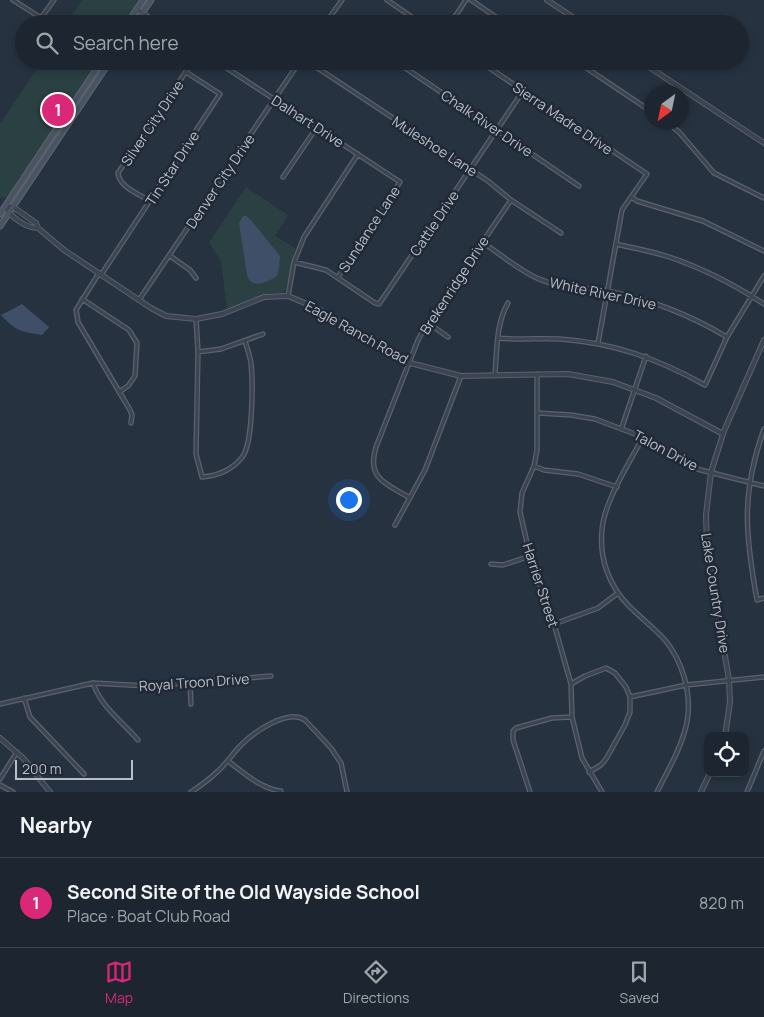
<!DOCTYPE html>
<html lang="en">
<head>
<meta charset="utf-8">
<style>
	:root { --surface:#1d2630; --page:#252e38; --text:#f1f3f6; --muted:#a0a5ab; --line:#3b434c; --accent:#db2777 }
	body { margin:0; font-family:Manrope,sans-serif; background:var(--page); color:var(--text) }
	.controls { position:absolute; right:15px; bottom:15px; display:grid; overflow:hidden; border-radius:10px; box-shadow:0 2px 8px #0003 }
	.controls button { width:45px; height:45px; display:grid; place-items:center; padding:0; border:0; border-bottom:1px solid var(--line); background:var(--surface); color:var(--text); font:25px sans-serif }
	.compass { position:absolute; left:644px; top:85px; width:45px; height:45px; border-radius:50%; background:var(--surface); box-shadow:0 2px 8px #0003; rotate:213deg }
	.scale { position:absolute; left:15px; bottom:12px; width:118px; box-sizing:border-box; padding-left:5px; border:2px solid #b8bfca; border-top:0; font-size:14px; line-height:18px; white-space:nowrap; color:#b8bfca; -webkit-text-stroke:4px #202935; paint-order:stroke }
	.you { position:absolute; left:348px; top:499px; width:18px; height:18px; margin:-12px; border:4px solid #fff; border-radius:50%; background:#1a73e8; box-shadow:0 0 0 8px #1a73e833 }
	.badge { display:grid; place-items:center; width:32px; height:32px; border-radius:50%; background:var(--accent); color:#fff; font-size:16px; font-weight:700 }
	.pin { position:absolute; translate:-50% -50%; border:2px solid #fff; box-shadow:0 1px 5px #0006 }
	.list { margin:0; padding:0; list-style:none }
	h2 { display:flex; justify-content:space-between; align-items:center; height:65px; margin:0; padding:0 20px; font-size:21px }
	h2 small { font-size:16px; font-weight:400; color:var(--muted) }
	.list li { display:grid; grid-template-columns:32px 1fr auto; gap:15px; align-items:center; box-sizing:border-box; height:90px; padding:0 20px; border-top:1px solid var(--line) }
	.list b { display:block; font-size:19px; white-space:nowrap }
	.list p { margin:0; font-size:16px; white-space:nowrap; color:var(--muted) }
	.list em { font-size:16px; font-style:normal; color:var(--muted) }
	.icon { flex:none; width:28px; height:28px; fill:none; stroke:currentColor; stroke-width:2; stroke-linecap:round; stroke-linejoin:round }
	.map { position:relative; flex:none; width:764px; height:792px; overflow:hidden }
	.search { position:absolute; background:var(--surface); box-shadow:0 2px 8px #0003; left:15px; right:15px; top:15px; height:55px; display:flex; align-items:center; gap:12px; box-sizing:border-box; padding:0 18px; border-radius:28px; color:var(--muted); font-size:19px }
	.sheet { height:155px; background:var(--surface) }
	nav { display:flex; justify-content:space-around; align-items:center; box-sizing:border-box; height:70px; border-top:1px solid var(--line); background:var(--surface); font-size:14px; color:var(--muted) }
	nav a { display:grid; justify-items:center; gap:2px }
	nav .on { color:var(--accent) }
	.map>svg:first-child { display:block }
</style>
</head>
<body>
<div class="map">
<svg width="764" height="792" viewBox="0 0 764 792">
	<rect width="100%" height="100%" fill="#273240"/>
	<!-- green -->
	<path fill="#2a4042" d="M82,0H140L124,24H66Z
		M42,61H99L12,191L7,197L0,198V124Z
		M246,187L288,215L275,236L295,248L285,291L283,293H270L227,309L221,261L209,243Z"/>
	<!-- water -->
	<path fill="#3e4f67" d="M243,216H246L251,220L280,256L279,268L277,276C268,282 251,290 247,275L239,223Z
		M22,304L49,327L42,335C22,332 15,331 1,315Z"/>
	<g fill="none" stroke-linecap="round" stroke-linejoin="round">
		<defs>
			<path id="minor" d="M13,0L41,18L54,0
				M387,0L422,24
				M471,0L506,24
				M137,9L159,24
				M329,18L338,24
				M325,24L342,0
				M450,24L466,0
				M216,61L400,182L338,277
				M307,61L488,181L511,200L561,233
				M395,61L579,186
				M479,61L647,174L622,210L598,343
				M576,61L652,112
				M666,122L679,132L714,173L764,198
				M283,177L317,127
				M631,197L637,201L703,221L764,251
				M150,201C139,194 119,187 118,173L193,61
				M482,242C499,253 521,272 539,279C560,288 585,287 607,291C650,299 690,315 727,337
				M616,244C633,248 650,251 666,256C701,267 733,284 764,304
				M170,256L190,270L196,278
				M294,262L326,270L375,303L379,304L523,91
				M99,273L76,310L78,322L130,410L132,415L131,423
				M101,275L220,94L186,72
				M288,296L294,262L304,237L358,154
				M82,299L129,330L137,343L135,376L128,386L119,392
				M139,300L300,61
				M196,319L198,352L196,454L202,477
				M428,323L448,337
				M498,338C519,340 539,338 560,339C615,343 658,359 705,385L727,337L764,276
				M198,352L221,349L263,334
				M495,374C497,351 496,323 508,303
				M537,374V450L534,466L522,493L520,512L530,556L554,624L571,684L572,717L582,758L602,792
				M538,413L571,415L595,419L643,437L657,444L679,460L697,469L764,486
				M622,427L646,356
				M764,429C741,493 745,534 757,600L764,598
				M643,437C630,462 604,501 602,530C599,558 609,586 629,606C641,618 654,628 665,640C683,662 692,694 687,722C682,747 668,770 657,792
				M534,466L544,470L578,474L617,487
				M202,477C218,476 234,469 243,456C253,441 253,382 251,363C250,356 247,348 245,341
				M410,498C387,484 366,479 376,447L418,340L425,327L511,200
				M395,525L425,470L461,376
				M491,564L503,565L530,556
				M554,624L598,608L618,593
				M93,683C101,707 122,721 138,740
				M190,683L191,704
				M571,684L585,676L606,668L615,673L626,687L630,697V712L625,725L606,759L601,765L589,772
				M630,697L686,685L764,677
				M24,698L30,717L84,774
				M0,704L93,683L147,686L271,676
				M228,761C244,773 261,789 281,791
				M0,779L17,752
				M0,785L13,792
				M191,792C200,786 210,779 218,771C227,763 233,753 241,745C254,732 288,708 305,720L331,748L341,763L347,792
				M530,792L513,740V731L516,728L552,718L572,717
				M747,792L764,751"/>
			<path id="tertiary" d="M547,0L583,24
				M640,61L764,143
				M5,206L13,207L36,223L38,228L64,250L151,308L166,316L196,319L222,314L264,297L288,296L319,309L376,345L410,363L461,376L568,374L613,382L656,398L723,434
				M5,206C10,217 26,228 38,228
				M725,736L730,702L729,680L707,549L706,515L711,472L724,431L764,340
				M0,738L24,759L50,792
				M701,792L710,773"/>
			<path id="secondary" d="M127,24L143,0
				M135,24L151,0
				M0,214L102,61
				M0,226L110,61"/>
		</defs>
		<!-- minor casing -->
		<use href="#minor" stroke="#59626d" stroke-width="5.5"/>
		<!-- tertiary casing -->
		<use href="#tertiary" stroke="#59626d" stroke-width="6"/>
		<!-- secondary casing -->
		<use href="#secondary" stroke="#59626d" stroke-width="7"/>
		<!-- minor -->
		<use href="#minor" stroke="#3b4450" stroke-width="3"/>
		<!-- tertiary -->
		<use href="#tertiary" stroke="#3b4450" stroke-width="4"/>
		<!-- secondary -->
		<use href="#secondary" stroke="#495362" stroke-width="4.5"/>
	</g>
	<g text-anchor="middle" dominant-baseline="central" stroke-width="5" stroke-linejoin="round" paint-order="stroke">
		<!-- street labels -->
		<g font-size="14" fill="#b8bfca" stroke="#202935">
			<text transform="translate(563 118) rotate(34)">Sierra Madre Drive</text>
			<text transform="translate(308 121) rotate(33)">Dalhart Drive</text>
			<text transform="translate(152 123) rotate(-56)">Silver City Drive</text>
			<text transform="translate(487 123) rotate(34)">Chalk River Drive</text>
			<text transform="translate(435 146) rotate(33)">Muleshoe Lane</text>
			<text transform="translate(172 168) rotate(-57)">Tin Star Drive</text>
			<text transform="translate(220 181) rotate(-56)">Denver City Drive</text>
			<text transform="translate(434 223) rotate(-56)">Cattle Drive</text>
			<text transform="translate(369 229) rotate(-57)">Sundance Lane</text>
			<text transform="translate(454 285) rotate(-57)">Brekenridge Drive</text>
			<text transform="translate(603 293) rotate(12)">White River Drive</text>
			<text transform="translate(357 332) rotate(29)">Eagle Ranch Road</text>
			<text transform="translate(666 450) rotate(28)">Talon Drive</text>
			<text transform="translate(541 585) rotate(72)">Harrier Street</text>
			<text transform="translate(716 593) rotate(81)">Lake Country Drive</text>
			<text transform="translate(194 682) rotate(-4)">Royal Troon Drive</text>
		</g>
	</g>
</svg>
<div class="controls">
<button><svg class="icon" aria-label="locate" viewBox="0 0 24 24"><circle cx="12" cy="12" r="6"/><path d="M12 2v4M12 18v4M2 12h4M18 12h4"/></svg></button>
</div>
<svg class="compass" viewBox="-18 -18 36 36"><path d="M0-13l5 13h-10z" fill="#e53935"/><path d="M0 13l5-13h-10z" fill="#a0a5ab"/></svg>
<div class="scale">200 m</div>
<div class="you"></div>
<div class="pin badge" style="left:58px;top:110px">1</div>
<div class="search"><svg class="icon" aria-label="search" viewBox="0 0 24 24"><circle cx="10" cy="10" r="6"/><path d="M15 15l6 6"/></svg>Search here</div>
</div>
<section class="sheet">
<h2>Nearby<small></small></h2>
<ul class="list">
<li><span class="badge">1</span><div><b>Second Site of the Old Wayside School</b><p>Place · Boat Club Road</p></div><em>820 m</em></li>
</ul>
</section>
<nav>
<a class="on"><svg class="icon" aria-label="map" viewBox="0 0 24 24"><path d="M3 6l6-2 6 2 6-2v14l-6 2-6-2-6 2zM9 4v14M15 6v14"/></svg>Map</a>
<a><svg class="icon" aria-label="directions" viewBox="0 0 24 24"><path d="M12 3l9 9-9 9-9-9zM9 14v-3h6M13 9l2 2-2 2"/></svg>Directions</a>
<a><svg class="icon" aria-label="saved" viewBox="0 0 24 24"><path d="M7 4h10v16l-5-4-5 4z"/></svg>Saved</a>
</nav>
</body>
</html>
